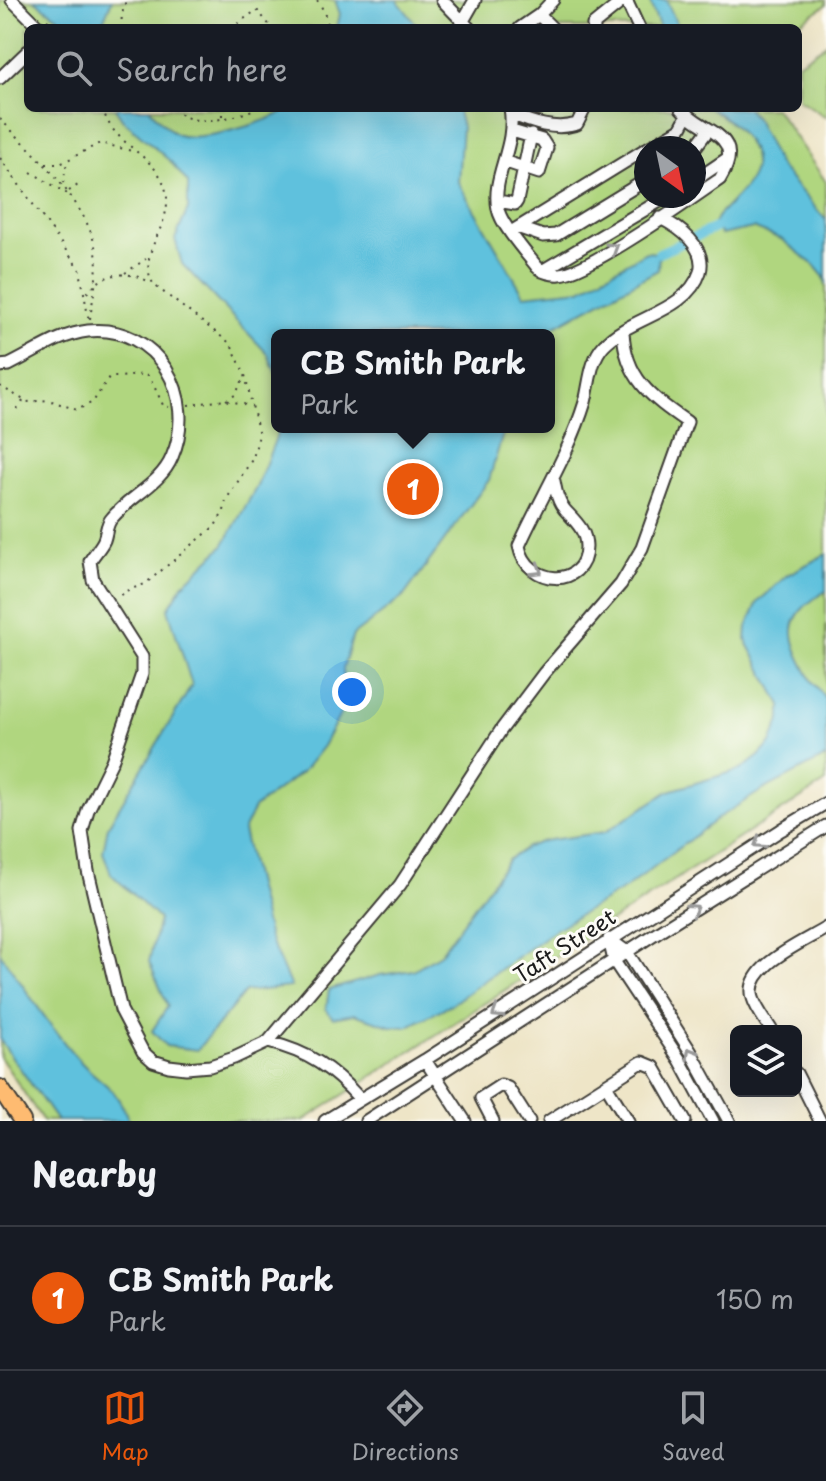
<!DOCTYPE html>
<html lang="en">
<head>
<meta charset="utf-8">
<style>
	:root { --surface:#171b24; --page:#242831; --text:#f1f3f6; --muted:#9ea1a6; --line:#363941; --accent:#ea580c }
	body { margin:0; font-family:"Playpen Sans",sans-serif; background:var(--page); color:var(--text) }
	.controls { position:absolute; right:24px; bottom:24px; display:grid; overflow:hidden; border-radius:12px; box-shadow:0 8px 32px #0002 }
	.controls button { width:72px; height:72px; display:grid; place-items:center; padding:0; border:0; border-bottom:2px solid var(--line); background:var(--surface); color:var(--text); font:40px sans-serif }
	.compass { position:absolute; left:634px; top:136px; width:72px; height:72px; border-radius:50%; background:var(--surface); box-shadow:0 8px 32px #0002; rotate:147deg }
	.you { position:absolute; left:352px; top:692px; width:28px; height:28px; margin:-20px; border:6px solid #fff; border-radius:50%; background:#1a73e8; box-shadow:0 0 0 12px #1a73e833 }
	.badge { display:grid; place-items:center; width:52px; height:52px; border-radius:50%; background:var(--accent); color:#fff; font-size:26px; font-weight:700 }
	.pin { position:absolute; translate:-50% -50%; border:4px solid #fff; box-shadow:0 2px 8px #0006 }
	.popup { position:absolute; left:271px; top:329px; width:284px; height:104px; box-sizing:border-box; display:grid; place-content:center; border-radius:12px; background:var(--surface); filter:drop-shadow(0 2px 6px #0005); font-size:26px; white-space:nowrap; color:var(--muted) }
	.popup b { font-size:30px; color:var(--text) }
	.popup::after { content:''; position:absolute; left:50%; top:100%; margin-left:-16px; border:16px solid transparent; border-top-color:var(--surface) }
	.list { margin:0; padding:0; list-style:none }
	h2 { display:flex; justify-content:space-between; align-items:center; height:104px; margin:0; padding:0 32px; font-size:34px }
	h2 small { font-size:26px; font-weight:400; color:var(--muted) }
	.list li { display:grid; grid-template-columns:52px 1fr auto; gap:24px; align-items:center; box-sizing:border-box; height:144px; padding:0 32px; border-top:2px solid var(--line) }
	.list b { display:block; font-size:30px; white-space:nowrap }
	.list p { margin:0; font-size:26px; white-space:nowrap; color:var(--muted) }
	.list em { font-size:26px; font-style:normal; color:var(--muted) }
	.icon { flex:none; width:44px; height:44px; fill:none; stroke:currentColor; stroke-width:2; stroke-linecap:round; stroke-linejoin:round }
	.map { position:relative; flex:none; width:826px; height:1121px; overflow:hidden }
	.search { position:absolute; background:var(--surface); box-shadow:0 8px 32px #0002; left:24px; right:24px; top:24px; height:88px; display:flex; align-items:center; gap:20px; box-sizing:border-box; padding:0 28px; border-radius:12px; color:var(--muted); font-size:30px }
	.sheet { height:248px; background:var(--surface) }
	nav { display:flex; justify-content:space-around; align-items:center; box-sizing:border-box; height:112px; border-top:2px solid var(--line); background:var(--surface); font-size:22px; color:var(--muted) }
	nav a { display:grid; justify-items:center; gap:4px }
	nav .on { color:var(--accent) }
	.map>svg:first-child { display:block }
</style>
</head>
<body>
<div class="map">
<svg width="826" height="1121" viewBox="0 0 826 1121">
	<rect width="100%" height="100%" fill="#fdfcf7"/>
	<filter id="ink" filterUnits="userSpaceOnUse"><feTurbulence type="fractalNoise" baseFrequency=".0125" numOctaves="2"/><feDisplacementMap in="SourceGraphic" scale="16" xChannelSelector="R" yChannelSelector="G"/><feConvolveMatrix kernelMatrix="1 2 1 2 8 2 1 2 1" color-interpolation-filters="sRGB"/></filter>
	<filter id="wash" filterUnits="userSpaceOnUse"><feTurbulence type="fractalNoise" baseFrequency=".006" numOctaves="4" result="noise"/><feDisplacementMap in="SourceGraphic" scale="32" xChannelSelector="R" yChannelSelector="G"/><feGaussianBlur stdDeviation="1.8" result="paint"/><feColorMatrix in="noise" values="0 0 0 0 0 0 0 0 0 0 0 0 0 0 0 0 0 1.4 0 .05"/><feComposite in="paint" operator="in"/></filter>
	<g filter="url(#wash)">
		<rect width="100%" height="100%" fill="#eee5c7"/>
		<!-- green -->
		<path fill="#b0d67f" stroke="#66794e" stroke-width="2" fill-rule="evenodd" d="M0,0H826V5L792,28H28V108H775L826,182V782L303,1121H43L0,1057ZM646,148H694V196H646ZM277,335H549V427H277Z
			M826,44V117L798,99V63Z"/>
		<!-- water -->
		<path fill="#5fc1dd" stroke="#3e6e7c" stroke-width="2" d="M34,0H112L100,28H66L62,20Z
			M335,0H397L419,28H337L340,14Z
			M649,0H666L679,28H660Z
			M115,108H149C157,116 166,129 176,134C195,144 273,122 289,108H457L462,127L458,182L524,295L581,289L646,252L659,253L658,270L539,335H277V376L268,354L182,264L175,239L188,209V183L171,162L123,120Z
			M709,108H747L757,121L779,166L826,220V285L824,277L814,265L781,239L753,228L721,235L714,224L717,217C728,205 748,188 753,172C761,145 729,119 709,108Z
			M280,427H505L489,480L403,597L353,635L343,668V709L323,746L303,771L254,808L243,831L269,938L291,987L245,992L197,1050L166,1046L152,1031L168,1006L149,962L159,919L111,874L103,852L108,826L192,685L168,609L183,585L223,546L257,486Z
			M826,554V591C781,618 788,637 811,679C815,686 823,693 826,700C826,712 826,743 826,757L761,791L721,816L626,888L556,929L452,1004L407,1027L390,1026L354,1014L333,1018L326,1009L329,990L380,975L413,970L440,954L508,860L527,847L543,841L605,832L669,791L742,769L759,756L771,743L781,718V705L746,640L747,627L758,602L787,575Z
			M0,953C24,986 51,1030 78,1059C102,1086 114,1082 129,1121H57L0,1040Z"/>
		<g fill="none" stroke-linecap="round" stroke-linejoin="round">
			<!-- canal -->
			<path stroke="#5fc1dd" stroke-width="10" d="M659,253L715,228"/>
		</g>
	</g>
	<g filter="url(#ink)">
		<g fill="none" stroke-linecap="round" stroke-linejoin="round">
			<defs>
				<path id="minor" d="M12,0L40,28
					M442,0L469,28
					M626,0L639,28
					M539,15L552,28
					M463,21L475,0
					M520,28L539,15L553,0
					M594,28L593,25L624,0
					M0,78L28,51
					M510,108C517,147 491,176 498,209C501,225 526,253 537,267C542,272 552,275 560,274C589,272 691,199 720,179C748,133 701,133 681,108
					M511,114C532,123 555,131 577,124L585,108
					M648,148L680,129L687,116
					M694,149L709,129
					M506,162L539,173L547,148L542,140L512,131
					M694,181L728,158
					M498,201L515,204L517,201L531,135
					M520,228L543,236L556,235L646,180
					M511,232L646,149
					M542,271L668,196
					M0,366L9,365C34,353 60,334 88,331C158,324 198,397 172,457C161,484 130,496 112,518C106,524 107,532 104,540C101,547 94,554 90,561L93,580L142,657V674L112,761L88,810L82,831L88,871L121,1010L143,1052L153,1061L169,1066L186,1068L210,1066L234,1058L268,1042L400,885L501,730L544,673L621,584L642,548L687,422C651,397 625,378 623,331
					M554,481C556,492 558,502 565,510C576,522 586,530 586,547C586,589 527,587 519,546C541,497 569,454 585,402C590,383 590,360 604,345C630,317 687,312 700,272C707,247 679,227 660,218
					M609,939L627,952L691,1052L729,1121
					M609,939L614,961L680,1060L713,1121
					M772,1031C766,1021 756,1009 753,998C743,967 804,942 826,928
					M268,1042C309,1052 332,1068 360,1099
					M425,1060L465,1121
					M796,1073L820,1121
					M606,1085L628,1121
					M325,1121L425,1060L781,830L826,803
					M366,1121L659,931L826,826
					M493,1121L481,1098L501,1085L508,1088L529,1121
					M549,1121L642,1062L654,1067L685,1121"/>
				<path id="highway" d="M0,1088L22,1121"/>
			</defs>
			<!-- minor casing -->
			<use href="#minor" stroke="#3c3a36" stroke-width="15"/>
			<!-- highway casing -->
			<use href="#highway" stroke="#3c3a36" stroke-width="20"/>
			<!-- path -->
			<path stroke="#3c3a36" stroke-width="2" stroke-dasharray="2 6" stroke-linecap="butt" d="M317,0L324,11L328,28
				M47,20L56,28
				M121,28L122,14L126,0
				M231,28L257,10L272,28
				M103,108C110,145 158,154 166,191C174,227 134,253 154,285L231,344L245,375L259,435L253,458L226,500L224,511L215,526L145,584L123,592L117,600
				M174,108C190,130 235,118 257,108
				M222,116V108
				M0,119C32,151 85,200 95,246C100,270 93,295 90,319
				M0,158L80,270L89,322
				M46,164H60L100,143L132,151
				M31,172L69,195
				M63,183L67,162
				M69,191L78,185
				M125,273L146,259
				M87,293C103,272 128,269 151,283
				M0,386L27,402L49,400L77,410L93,402L109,377C153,378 142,361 163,405L169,407
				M226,400L235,395L244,378
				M188,405L225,400L252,406
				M17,409L23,401"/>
			<!-- minor -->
			<use href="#minor" stroke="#fff" stroke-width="11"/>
			<!-- highway -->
			<use href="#highway" stroke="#febb71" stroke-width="16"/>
		</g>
		<!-- one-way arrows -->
		<defs><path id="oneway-chevron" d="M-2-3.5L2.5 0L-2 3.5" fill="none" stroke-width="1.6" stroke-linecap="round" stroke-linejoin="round" transform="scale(2)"/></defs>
		<g stroke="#999">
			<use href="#oneway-chevron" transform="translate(613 248) rotate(-32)"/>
			<use href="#oneway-chevron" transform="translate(537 570) rotate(32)"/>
			<use href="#oneway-chevron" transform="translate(759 843) rotate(147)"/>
			<use href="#oneway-chevron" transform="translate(693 909) rotate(-33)"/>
			<use href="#oneway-chevron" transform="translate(497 1013) rotate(147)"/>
			<use href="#oneway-chevron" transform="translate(691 1053) rotate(-121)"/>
		</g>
	</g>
	<g text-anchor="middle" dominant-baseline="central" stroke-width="6" stroke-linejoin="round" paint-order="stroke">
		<!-- street labels -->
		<g font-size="22" fill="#1c1c1c" stroke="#fdfcf7">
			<text transform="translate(564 945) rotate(-33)">Taft Street</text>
		</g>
	</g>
</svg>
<div class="controls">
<button><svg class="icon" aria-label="layers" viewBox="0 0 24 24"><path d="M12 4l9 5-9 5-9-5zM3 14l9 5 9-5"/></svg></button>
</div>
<svg class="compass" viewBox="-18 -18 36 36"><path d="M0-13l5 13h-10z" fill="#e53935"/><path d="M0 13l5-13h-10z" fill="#9ea1a6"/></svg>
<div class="you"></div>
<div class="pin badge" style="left:413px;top:489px">1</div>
<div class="popup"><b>CB Smith Park</b>Park</div>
<div class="search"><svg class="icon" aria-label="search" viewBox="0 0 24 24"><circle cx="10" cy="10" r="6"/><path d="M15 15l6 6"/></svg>Search here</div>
</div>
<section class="sheet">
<h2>Nearby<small></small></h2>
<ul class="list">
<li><span class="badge">1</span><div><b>CB Smith Park</b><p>Park</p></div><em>150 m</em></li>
</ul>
</section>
<nav>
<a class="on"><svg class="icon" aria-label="map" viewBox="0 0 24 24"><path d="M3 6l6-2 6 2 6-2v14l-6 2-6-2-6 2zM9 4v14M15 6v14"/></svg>Map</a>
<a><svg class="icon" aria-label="directions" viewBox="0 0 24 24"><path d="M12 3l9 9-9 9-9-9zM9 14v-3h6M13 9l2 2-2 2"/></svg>Directions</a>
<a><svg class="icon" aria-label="saved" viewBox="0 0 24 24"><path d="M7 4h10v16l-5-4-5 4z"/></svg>Saved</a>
</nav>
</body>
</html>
